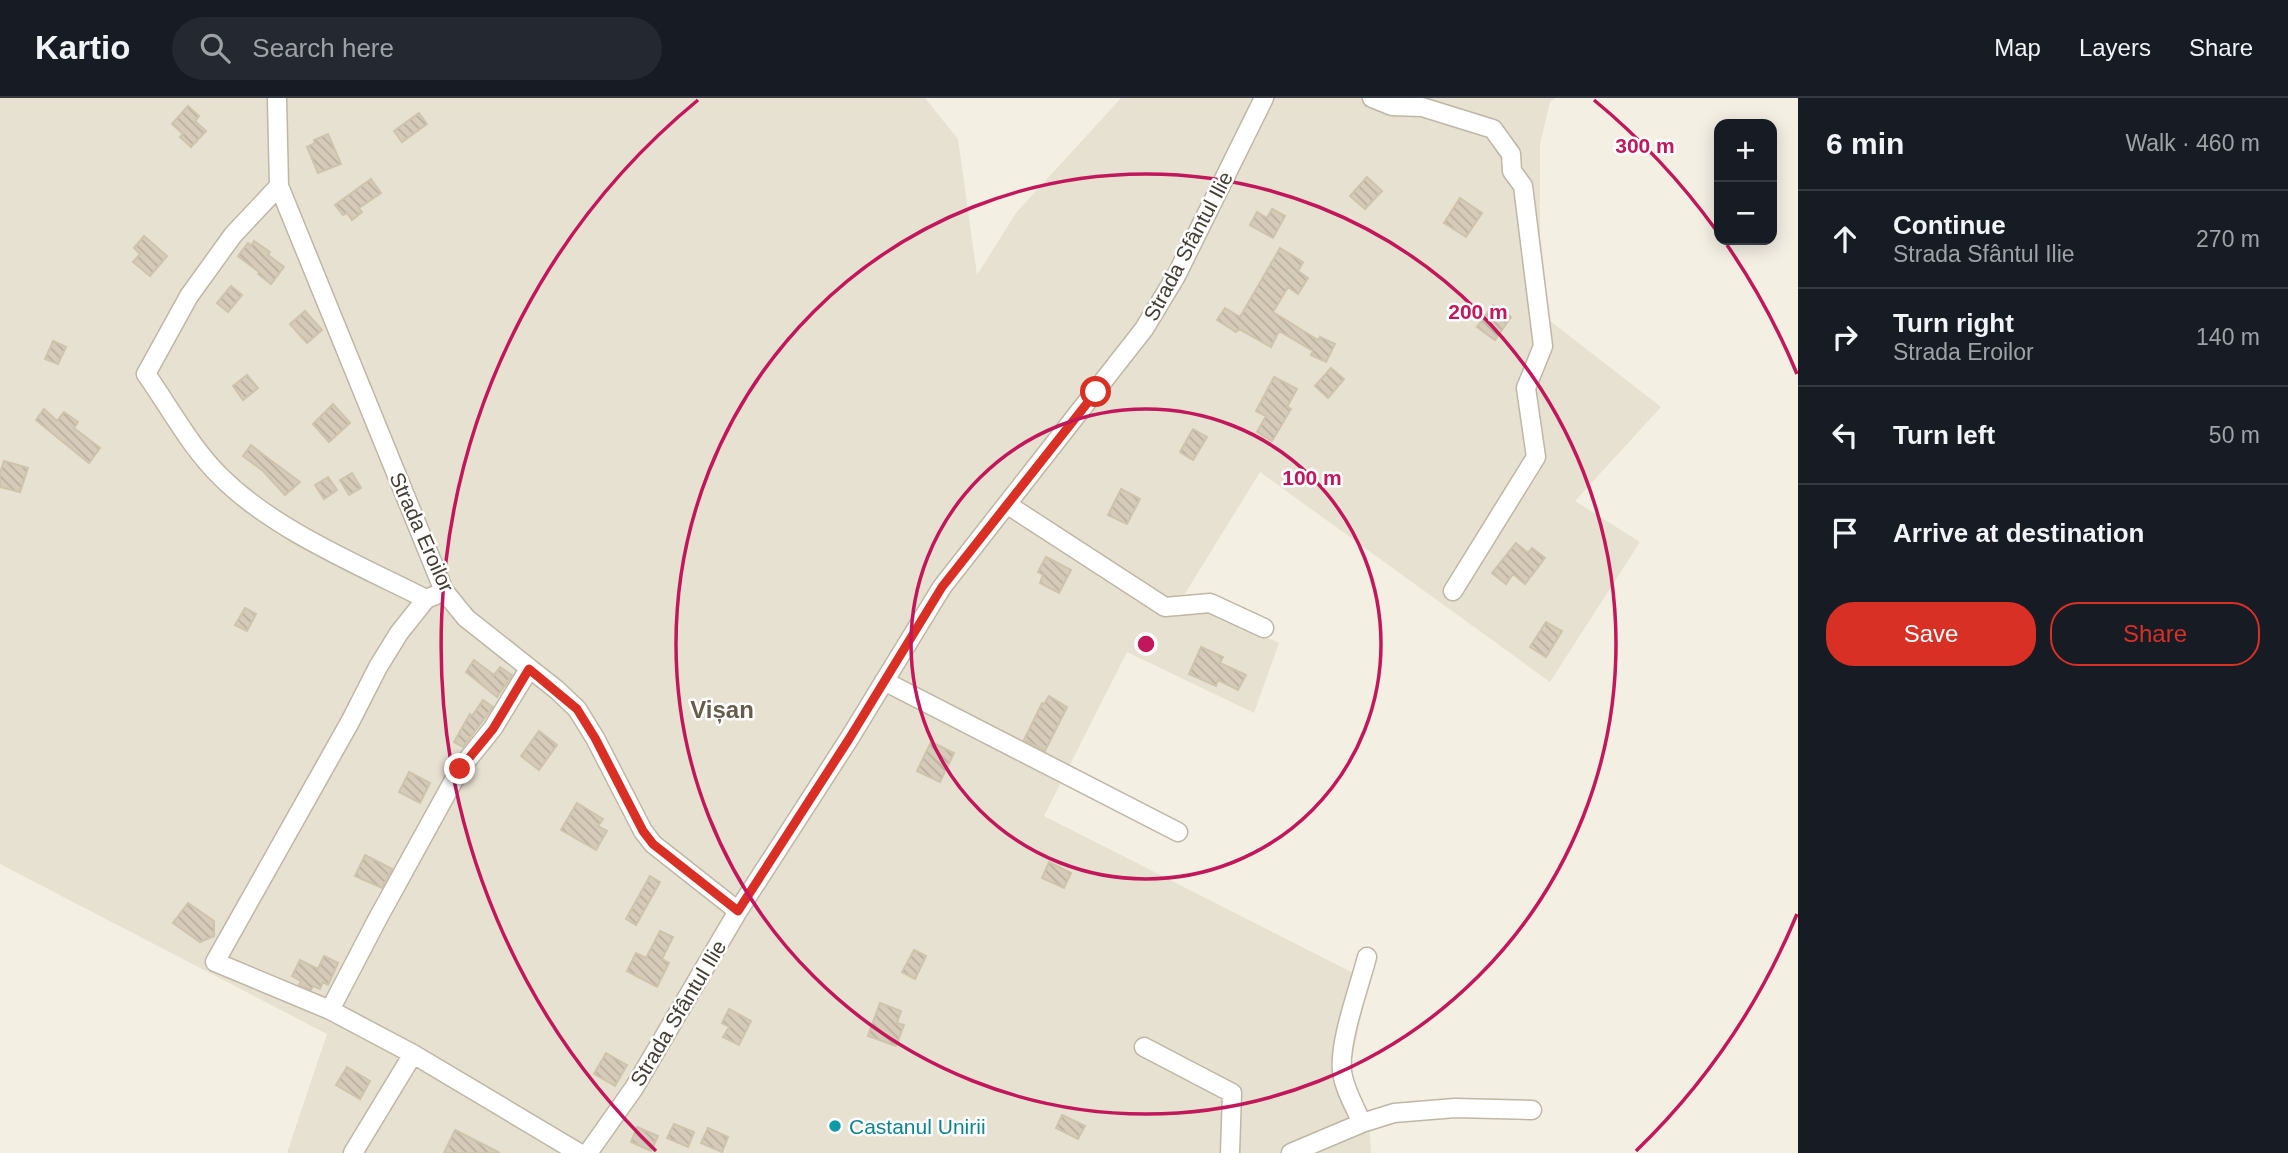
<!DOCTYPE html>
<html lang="en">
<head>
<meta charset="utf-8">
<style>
	:root { --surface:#171b24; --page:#242831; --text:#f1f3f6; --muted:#9ea1a6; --line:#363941; --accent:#d93025 }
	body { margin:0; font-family:Helvetica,sans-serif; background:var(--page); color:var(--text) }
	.controls { position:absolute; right:21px; top:21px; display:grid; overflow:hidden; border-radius:14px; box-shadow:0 4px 18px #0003 }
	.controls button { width:63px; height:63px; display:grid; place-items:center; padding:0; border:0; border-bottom:2px solid var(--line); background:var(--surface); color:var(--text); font:35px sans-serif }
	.stop { position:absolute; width:21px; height:21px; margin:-16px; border:5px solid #d93025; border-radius:50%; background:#fff }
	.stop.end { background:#d93025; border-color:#fff; box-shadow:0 2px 7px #0008 }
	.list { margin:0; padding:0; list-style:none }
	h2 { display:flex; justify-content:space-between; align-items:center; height:91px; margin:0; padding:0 28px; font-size:30px }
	h2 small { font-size:23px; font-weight:400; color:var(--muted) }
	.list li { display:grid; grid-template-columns:46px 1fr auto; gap:21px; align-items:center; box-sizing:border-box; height:98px; padding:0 28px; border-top:2px solid var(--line) }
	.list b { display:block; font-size:26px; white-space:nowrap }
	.list p { margin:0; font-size:23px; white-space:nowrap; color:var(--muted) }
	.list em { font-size:23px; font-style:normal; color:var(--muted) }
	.actions { display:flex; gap:14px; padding:21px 28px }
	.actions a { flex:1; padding:16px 0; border:2px solid var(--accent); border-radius:28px; text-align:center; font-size:24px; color:var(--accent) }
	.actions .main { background:var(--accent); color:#fff }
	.icon { flex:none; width:38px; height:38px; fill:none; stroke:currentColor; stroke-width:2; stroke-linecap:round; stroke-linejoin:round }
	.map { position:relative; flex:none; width:1798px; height:1055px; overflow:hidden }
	header { display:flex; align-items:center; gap:42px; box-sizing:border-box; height:98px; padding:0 35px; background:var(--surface); border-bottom:2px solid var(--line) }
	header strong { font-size:33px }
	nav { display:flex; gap:38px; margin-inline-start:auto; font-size:24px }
	.search { width:490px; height:63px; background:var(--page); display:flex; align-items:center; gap:18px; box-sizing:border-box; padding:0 24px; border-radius:38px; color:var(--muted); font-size:26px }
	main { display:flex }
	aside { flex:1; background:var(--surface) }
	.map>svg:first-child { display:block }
</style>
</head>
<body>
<header>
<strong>Kartio</strong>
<div class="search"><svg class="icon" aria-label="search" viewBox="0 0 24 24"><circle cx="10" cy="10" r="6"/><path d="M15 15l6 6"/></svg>Search here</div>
<nav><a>Map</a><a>Layers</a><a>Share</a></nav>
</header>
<main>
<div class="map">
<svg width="1798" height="1055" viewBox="0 0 1798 1055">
	<defs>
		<pattern id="building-back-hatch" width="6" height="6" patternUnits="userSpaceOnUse" patternTransform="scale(1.75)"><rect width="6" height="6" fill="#d5cbb8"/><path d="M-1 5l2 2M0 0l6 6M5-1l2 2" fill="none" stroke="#b8af9f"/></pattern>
	</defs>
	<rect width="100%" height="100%" fill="#f3efe3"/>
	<!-- residential -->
	<path fill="#e7e1d1" d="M0,0H925L958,41L977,177L1016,115L1121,0H1555L1550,4L1540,46V215L1661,309L1575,403L1640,444L1550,584L1260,374L1181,502L1279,545L1254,615L1127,554L1044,718L1369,883L1349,973L1370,1035L1371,1055H287L327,936L0,766Z"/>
	<!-- building -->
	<path fill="url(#building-back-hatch)" stroke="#d0c3ab" stroke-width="2" d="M188,8L199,18L195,23L206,33L191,49L180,39L183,36L172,26Z
		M419,15L427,26L402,44L394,33Z
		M328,36L341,66L318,75L307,49L315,45L314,42Z
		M1367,79L1382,93L1365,111L1350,98Z
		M371,81L381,95L359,110L362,114L352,122L347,115L343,117L335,107Z
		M1460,100L1482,115L1466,139L1444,125Z
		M1272,111L1285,118L1273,140L1250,127L1257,114L1267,120Z
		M144,138L167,158L150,178L133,164L140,156L134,150Z
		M254,143L270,154L268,157L284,169L271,186L258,176L259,174L238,158L248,145L251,148Z
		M1280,150L1303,164L1298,173L1308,180L1298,196L1288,189L1273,214L1318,242L1320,239L1335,246L1326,264L1311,257L1313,253L1279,233L1271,249L1239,231L1236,234L1217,222L1225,210L1240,219Z
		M231,188L242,197L228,214L217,205Z
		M1493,207L1511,219L1495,242L1477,229Z
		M305,213L322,232L307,245L290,226Z
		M53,243L66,249L58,266L45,261Z
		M1331,270L1344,281L1328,300L1315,288Z
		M247,277L258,290L243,302L233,288Z
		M1274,279L1297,291L1287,309L1291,311L1272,343L1257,334L1266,318L1256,313Z
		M333,306L350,325L329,344L313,326Z
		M44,311L57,323L64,314L78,324L74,330L100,350L89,365L36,322Z
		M1193,331L1207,339L1193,362L1180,354Z
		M251,347L265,358L300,384L285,397L263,373L243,358Z
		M4,363L28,370L20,394L0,389V375Z
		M352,375L361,390L349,397L340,382Z
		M328,379L337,392L324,401L315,387Z
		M1121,391L1140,401L1127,426L1108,417Z
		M1516,445L1528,455L1532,450L1545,460L1525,486L1513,476L1506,486L1492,475Z
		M1046,459L1071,472L1059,495L1040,485L1043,477L1038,474Z
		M245,510L256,516L247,533L235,527Z
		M1546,524L1562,533L1546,559L1530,549Z
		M1201,549L1223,559L1220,565L1246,577L1238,592L1218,582L1216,588L1189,576Z
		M474,562L494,577L500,569L512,577L497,599L466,574Z
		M1049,598L1067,609L1045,653L1024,642L1042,605L1044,606Z
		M483,602L493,609L463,649L454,644L470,616L472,618Z
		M539,633L557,647L539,672L521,658Z
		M931,644L954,655L940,684L917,673Z
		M409,674L430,685L420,705L399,694Z
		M577,705L603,721L598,728L607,733L596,752L561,732Z
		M365,757L392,771L382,790L355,778Z
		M1049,764L1071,775L1064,790L1042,780Z
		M650,778L660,784L636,827L626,821Z
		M188,805L214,823V838L200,844L173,825Z
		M660,833L673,839L662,861L669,865L657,889L627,873L636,855L646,860Z
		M914,852L926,858L915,881L902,874Z
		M324,858L338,865L328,887L323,884L320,891L313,888L311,892L299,887L301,883L292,878L300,862L318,871Z
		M880,905L901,913L897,925L904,927L896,948L868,938Z
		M729,911L751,923L739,947L723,939L729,929L722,925Z
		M606,955L627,967L615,988L594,976Z
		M347,969L370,983L360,1001L336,987Z
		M1062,1017L1085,1028L1078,1041L1056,1030Z
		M674,1026L694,1034L688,1049L667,1040Z
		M637,1029L658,1038L651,1053L631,1044Z
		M708,1030L728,1039L722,1054L701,1045Z
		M455,1032L500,1055H444Z"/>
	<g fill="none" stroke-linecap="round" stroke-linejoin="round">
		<defs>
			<path id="minor" d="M277,0L279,88L444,493L466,520L557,592L577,611L595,640L643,733L653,746L738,813
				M1372,0L1392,8L1422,9L1493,31L1511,56L1512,73L1523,88L1543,248L1526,290L1536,359L1453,493
				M279,88L233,137L189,198L146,276C170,310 191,350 221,379C274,432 359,467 426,501L436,497
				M1008,407L1165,509L1210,505L1264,530
				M426,501L399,535L378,569L350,624L215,864L330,912L413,956L579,1055
				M884,583L1178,734
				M1367,859C1359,890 1339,943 1342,973C1344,991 1355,1009 1362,1025L1394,1015L1455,1010L1532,1012
				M330,912L377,822L460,671L493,630L529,571
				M1144,949L1232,995L1230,1055
				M353,1055L413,956
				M588,1055L634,990L738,813L849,641L942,489L1144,231L1176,178L1264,0
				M1291,1055L1362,1025"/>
		</defs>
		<!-- minor casing -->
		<use href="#minor" stroke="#bfb7a5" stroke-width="21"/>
		<!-- minor -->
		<use href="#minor" stroke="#fff" stroke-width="18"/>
	</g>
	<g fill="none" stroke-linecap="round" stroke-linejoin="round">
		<!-- route -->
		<path stroke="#d93025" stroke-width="9" d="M460,671L493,631L529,571L577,611L595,640L643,733L653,746L738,813L849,641L942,489L1096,294"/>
	</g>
	<!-- distance rings -->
	<g fill="none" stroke="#c2185b" stroke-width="3.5">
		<circle cx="1146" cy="546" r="235"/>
		<circle cx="1146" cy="546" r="470"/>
		<path d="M1797 816A705 705 0 0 1 1636 1053M656 1053A705 705 0 0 1 698 2M1594 2A705 705 0 0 1 1716 132M1727 147A705 705 0 0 1 1797 276"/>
	</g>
	<!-- markers -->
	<circle fill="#0f9aa8" stroke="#fff" stroke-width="2.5" cx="835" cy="1028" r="7"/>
	<g text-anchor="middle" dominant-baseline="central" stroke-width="5" stroke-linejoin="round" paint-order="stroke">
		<!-- street labels -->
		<g font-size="21" fill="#453f33" stroke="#fff">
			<text transform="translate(1188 148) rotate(-62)">Strada Sfântul Ilie</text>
			<text transform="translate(422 434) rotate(66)">Strada Eroilor</text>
			<text transform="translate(678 915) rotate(-59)">Strada Sfântul Ilie</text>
		</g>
		<!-- culture labels -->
		<g font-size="21" fill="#0d838f" stroke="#fff" text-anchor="start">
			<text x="849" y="1028">Castanul Unirii</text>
		</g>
		<!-- quarter labels -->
		<g font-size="24" font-weight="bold" fill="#685d4a" stroke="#fff">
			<text x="722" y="611">Vișan</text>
		</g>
	</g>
	<circle cx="1146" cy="546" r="10" fill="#c2185b" stroke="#fff" stroke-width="3.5"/>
	<g font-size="21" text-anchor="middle" font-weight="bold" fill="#c2185b" stroke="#fff" stroke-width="5" stroke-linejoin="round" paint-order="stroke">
		<text x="1645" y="55">300 m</text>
		<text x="1478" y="221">200 m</text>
		<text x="1312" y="387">100 m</text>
	</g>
</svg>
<div class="controls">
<button>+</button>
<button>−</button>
</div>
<div class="stop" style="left:1096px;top:294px"></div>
<div class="stop end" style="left:460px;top:671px"></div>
</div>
<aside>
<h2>6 min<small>Walk · 460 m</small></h2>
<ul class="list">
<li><svg class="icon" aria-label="ahead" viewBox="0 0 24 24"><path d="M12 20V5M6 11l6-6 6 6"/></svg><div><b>Continue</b><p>Strada Sfântul Ilie</p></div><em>270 m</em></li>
<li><svg class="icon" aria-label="right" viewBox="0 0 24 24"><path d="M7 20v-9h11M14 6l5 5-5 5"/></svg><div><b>Turn right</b><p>Strada Eroilor</p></div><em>140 m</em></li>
<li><svg class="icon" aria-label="left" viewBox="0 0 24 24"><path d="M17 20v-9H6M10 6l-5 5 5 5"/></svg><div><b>Turn left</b></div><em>50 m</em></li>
<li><svg class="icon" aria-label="arrive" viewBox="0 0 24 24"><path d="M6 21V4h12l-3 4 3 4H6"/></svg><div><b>Arrive at destination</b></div></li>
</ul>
<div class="actions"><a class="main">Save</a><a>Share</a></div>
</aside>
</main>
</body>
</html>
